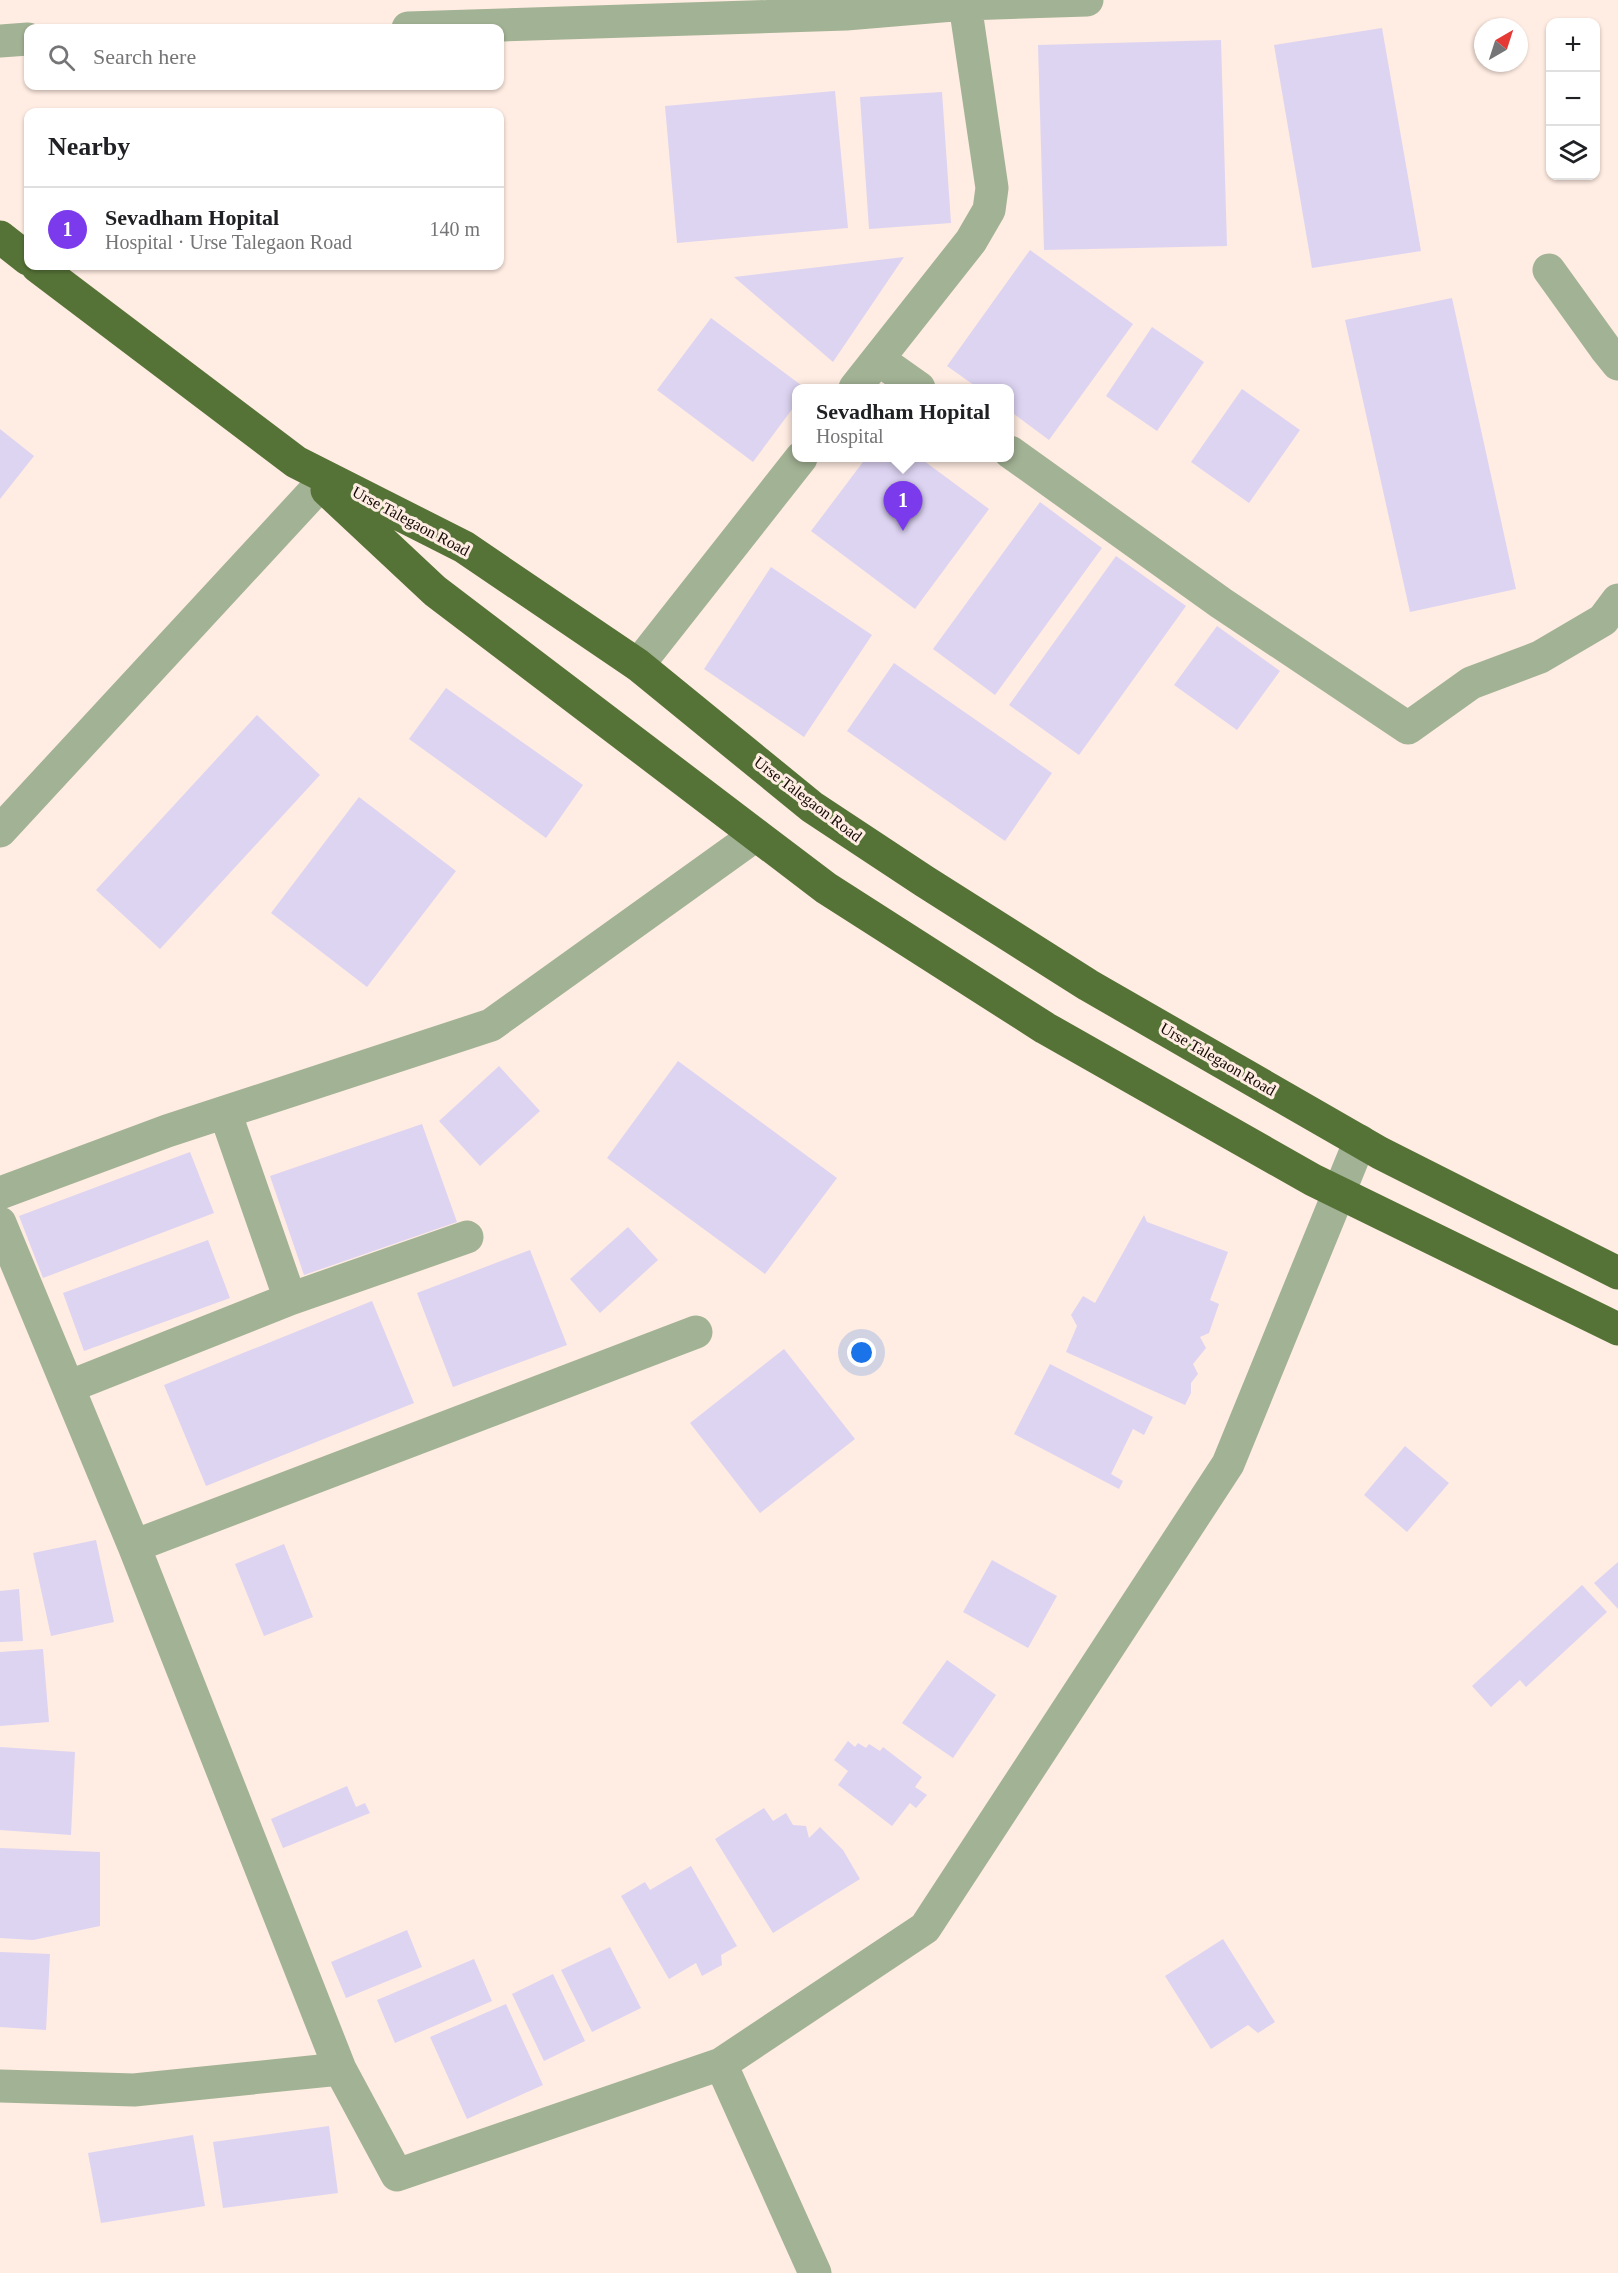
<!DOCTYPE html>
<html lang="en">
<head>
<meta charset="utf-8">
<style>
	:root { --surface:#fff; --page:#f6f6f6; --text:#202124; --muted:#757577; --line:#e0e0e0; --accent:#7c3aed }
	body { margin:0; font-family:Georgia,serif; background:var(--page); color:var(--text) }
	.controls { position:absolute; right:18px; top:18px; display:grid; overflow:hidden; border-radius:12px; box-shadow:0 2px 4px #0004 }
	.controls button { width:54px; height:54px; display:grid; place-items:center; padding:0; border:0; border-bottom:2px solid var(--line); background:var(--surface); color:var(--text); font:30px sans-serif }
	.compass { position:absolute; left:1474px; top:18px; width:54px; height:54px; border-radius:50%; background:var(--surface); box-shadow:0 2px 4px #0004; rotate:39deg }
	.you { position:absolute; left:862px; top:1353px; width:21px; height:21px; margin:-15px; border:4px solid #fff; border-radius:50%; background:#1a73e8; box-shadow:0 0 0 9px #1a73e833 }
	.badge { display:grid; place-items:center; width:39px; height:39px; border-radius:50%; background:var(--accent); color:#fff; font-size:20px; font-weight:700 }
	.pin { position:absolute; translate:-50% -50px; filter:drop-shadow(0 2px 3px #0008) }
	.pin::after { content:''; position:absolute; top:32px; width:21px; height:18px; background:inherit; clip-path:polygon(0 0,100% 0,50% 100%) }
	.popup { position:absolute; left:792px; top:384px; width:222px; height:78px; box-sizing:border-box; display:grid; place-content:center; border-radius:12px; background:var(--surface); filter:drop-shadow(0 2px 4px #0005); font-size:20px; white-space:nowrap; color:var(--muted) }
	.popup b { font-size:22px; color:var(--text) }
	.popup::after { content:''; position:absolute; left:50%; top:100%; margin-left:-12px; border:12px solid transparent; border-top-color:var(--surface) }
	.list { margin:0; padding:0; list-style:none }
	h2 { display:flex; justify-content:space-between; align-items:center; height:78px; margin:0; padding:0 24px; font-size:26px }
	h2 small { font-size:20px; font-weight:400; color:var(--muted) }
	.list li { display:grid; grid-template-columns:39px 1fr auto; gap:18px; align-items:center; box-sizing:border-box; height:84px; padding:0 24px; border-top:2px solid var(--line) }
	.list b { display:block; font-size:22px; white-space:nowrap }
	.list p { margin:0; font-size:20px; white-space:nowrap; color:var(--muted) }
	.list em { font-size:20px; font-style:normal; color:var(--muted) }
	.icon { flex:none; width:33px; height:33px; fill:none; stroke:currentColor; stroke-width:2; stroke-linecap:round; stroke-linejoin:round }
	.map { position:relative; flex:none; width:1618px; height:2273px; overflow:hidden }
	.search { position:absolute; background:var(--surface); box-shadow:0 2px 4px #0004; left:24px; top:24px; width:480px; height:66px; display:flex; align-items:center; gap:15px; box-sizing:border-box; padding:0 21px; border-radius:12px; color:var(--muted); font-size:22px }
	.panel { position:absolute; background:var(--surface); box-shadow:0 2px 4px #0004; left:24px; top:108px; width:480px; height:162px; border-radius:12px }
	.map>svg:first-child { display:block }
</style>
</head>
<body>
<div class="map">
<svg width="1618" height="2273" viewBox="0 0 1618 2273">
	<rect width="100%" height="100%" fill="#ffece2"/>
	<!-- building -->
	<path fill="#ddd4f2" d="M1382,28L1421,251L1312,268L1274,45Z
		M1221,40L1227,246L1044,250L1038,45Z
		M835,91L848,228L677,243L665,106Z
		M942,92L951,223L869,229L860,97Z
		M1030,250L1133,324L1049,440L1010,411V388H978L947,366Z
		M904,257L833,362L734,277Z
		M1452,298L1516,589L1410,612L1345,320Z
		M711,318L805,388H796V404L753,462L657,390Z
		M1152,327L1204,362L1157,431L1106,396Z
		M1242,389L1300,430L1249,503L1191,462Z
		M0,429L34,456L0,499Z
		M866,458H920L989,509L915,609L811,531Z
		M1040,502L1102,548L995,695L933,649Z
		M1116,556L1186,606L1079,755L1009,705Z
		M771,567L872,635L804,737L704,669Z
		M1217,626L1280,671L1237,730L1174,685Z
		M894,663L1052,773L1005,841L847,731Z
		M446,688L583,785L546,838L409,739Z
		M257,715L320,775L160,949L96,890Z
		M359,797L456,871L367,987L271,913Z
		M678,1061L837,1178L765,1274L607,1158Z
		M499,1066L540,1111L480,1166L439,1121Z
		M422,1124L457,1222L304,1275L270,1176Z
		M190,1152L214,1213L43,1278L19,1216Z
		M1144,1215L1147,1222L1228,1252L1210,1300L1219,1304L1209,1333L1200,1337L1206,1348L1193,1364L1198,1374L1191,1383V1393L1185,1405L1066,1352L1077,1326L1071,1315L1083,1296L1095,1303Z
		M628,1227L658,1260L600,1313L570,1279Z
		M208,1240L230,1298L84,1351L63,1293Z
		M530,1250L567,1345L453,1387L417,1293Z
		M372,1301L414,1403L206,1486L164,1385Z
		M784,1349L855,1439L760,1513L690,1423Z
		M1050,1364L1153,1417L1144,1435L1133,1429L1111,1474L1123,1481L1119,1489L1014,1434Z
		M1405,1446L1449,1483L1407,1532L1364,1495Z
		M96,1540L114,1622L51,1636L33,1553Z
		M284,1544L313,1617L264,1636L235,1564Z
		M992,1560L1057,1596L1028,1648L963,1612Z
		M1618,1562V1609L1594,1583Z
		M1582,1585L1607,1612L1526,1687L1520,1680L1491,1707L1472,1686Z
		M19,1589L23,1641L0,1642V1591Z
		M43,1649L49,1722L0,1726V1652Z
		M947,1660L996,1695L953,1758L902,1723Z
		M848,1741L855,1747L858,1743L866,1748L869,1744L880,1751L883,1747L922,1777L915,1787L927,1795L916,1808L910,1803L892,1826L838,1785L848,1771L834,1760Z
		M0,1747L75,1752L71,1835L0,1830Z
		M347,1786L356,1807L365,1803L370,1813L283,1848L271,1819Z
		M764,1808L773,1821L786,1813L793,1825L806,1826L809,1838L820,1827L843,1850L860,1879L773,1933L715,1839Z
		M0,1848L100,1852V1926L33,1940L0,1938Z
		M691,1866L737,1946L721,1955L722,1965L702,1976L696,1963L669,1979L621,1896L645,1882L650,1890Z
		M407,1930L422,1967L346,1998L331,1962Z
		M1223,1939L1275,2022L1258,2033L1248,2025L1211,2049L1165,1976Z
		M610,1947L641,2008L592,2032L561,1970Z
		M0,1952L50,1954L46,2030L0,2027Z
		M474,1959L492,2001L395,2043L377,2000Z
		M553,1974L585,2041L544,2061L512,1994Z
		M506,2004L543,2085L467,2119L430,2037Z
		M329,2126L338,2193L223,2208L213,2142Z
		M193,2135L205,2206L101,2223L88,2153Z"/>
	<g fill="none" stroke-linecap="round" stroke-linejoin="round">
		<!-- minor -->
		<path stroke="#a2b294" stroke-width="33" d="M408,28L846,14L965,4L1087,0
			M0,41L28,39
			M1549,270L1605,348L1618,364
			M878,359L919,388
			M855,388L971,241L989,210L992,188L965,4
			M1010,452L1221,603L1408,728L1471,683L1540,657L1603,620L1618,600
			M638,665L801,458
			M0,831L321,484
			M0,1193L167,1131L491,1025L756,835
			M0,1223L134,1546L340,2069L397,2175L721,2064L925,1928L1228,1464L1360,1141
			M290,1299L467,1237
			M68,1387L290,1299L225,1112
			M134,1546L696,1332
			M721,2064L815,2273
			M0,2086L134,2090L340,2069"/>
		<!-- trunk -->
		<path stroke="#567337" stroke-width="33" d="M0,237L28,259
			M37,266L296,462L464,547L638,665L812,807L924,881L1088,985L1380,1153L1618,1273
			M327,490L435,591L826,888L1045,1028L1313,1180L1618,1329"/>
	</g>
	<g text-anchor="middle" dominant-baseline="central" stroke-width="6" stroke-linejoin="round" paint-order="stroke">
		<!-- street labels -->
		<g font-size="16" fill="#130905" stroke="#ffece2">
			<text transform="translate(411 521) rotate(28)">Urse Talegaon Road</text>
			<text transform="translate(808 799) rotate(37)">Urse Talegaon Road</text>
			<text transform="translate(1218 1059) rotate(30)">Urse Talegaon Road</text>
		</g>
	</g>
</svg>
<div class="controls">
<button>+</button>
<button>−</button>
<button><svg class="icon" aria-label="layers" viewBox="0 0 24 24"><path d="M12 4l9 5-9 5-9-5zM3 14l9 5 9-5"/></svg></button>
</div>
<svg class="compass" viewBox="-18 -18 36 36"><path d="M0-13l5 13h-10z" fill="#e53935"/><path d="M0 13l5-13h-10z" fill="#757577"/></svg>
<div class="you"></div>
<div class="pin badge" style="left:903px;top:531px">1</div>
<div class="popup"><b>Sevadham Hopital</b>Hospital</div>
<div class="search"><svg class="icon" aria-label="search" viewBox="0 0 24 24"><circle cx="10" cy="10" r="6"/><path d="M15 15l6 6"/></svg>Search here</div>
<section class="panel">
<h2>Nearby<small></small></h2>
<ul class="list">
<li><span class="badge">1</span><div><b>Sevadham Hopital</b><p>Hospital · Urse Talegaon Road</p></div><em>140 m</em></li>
</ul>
</section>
</div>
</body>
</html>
